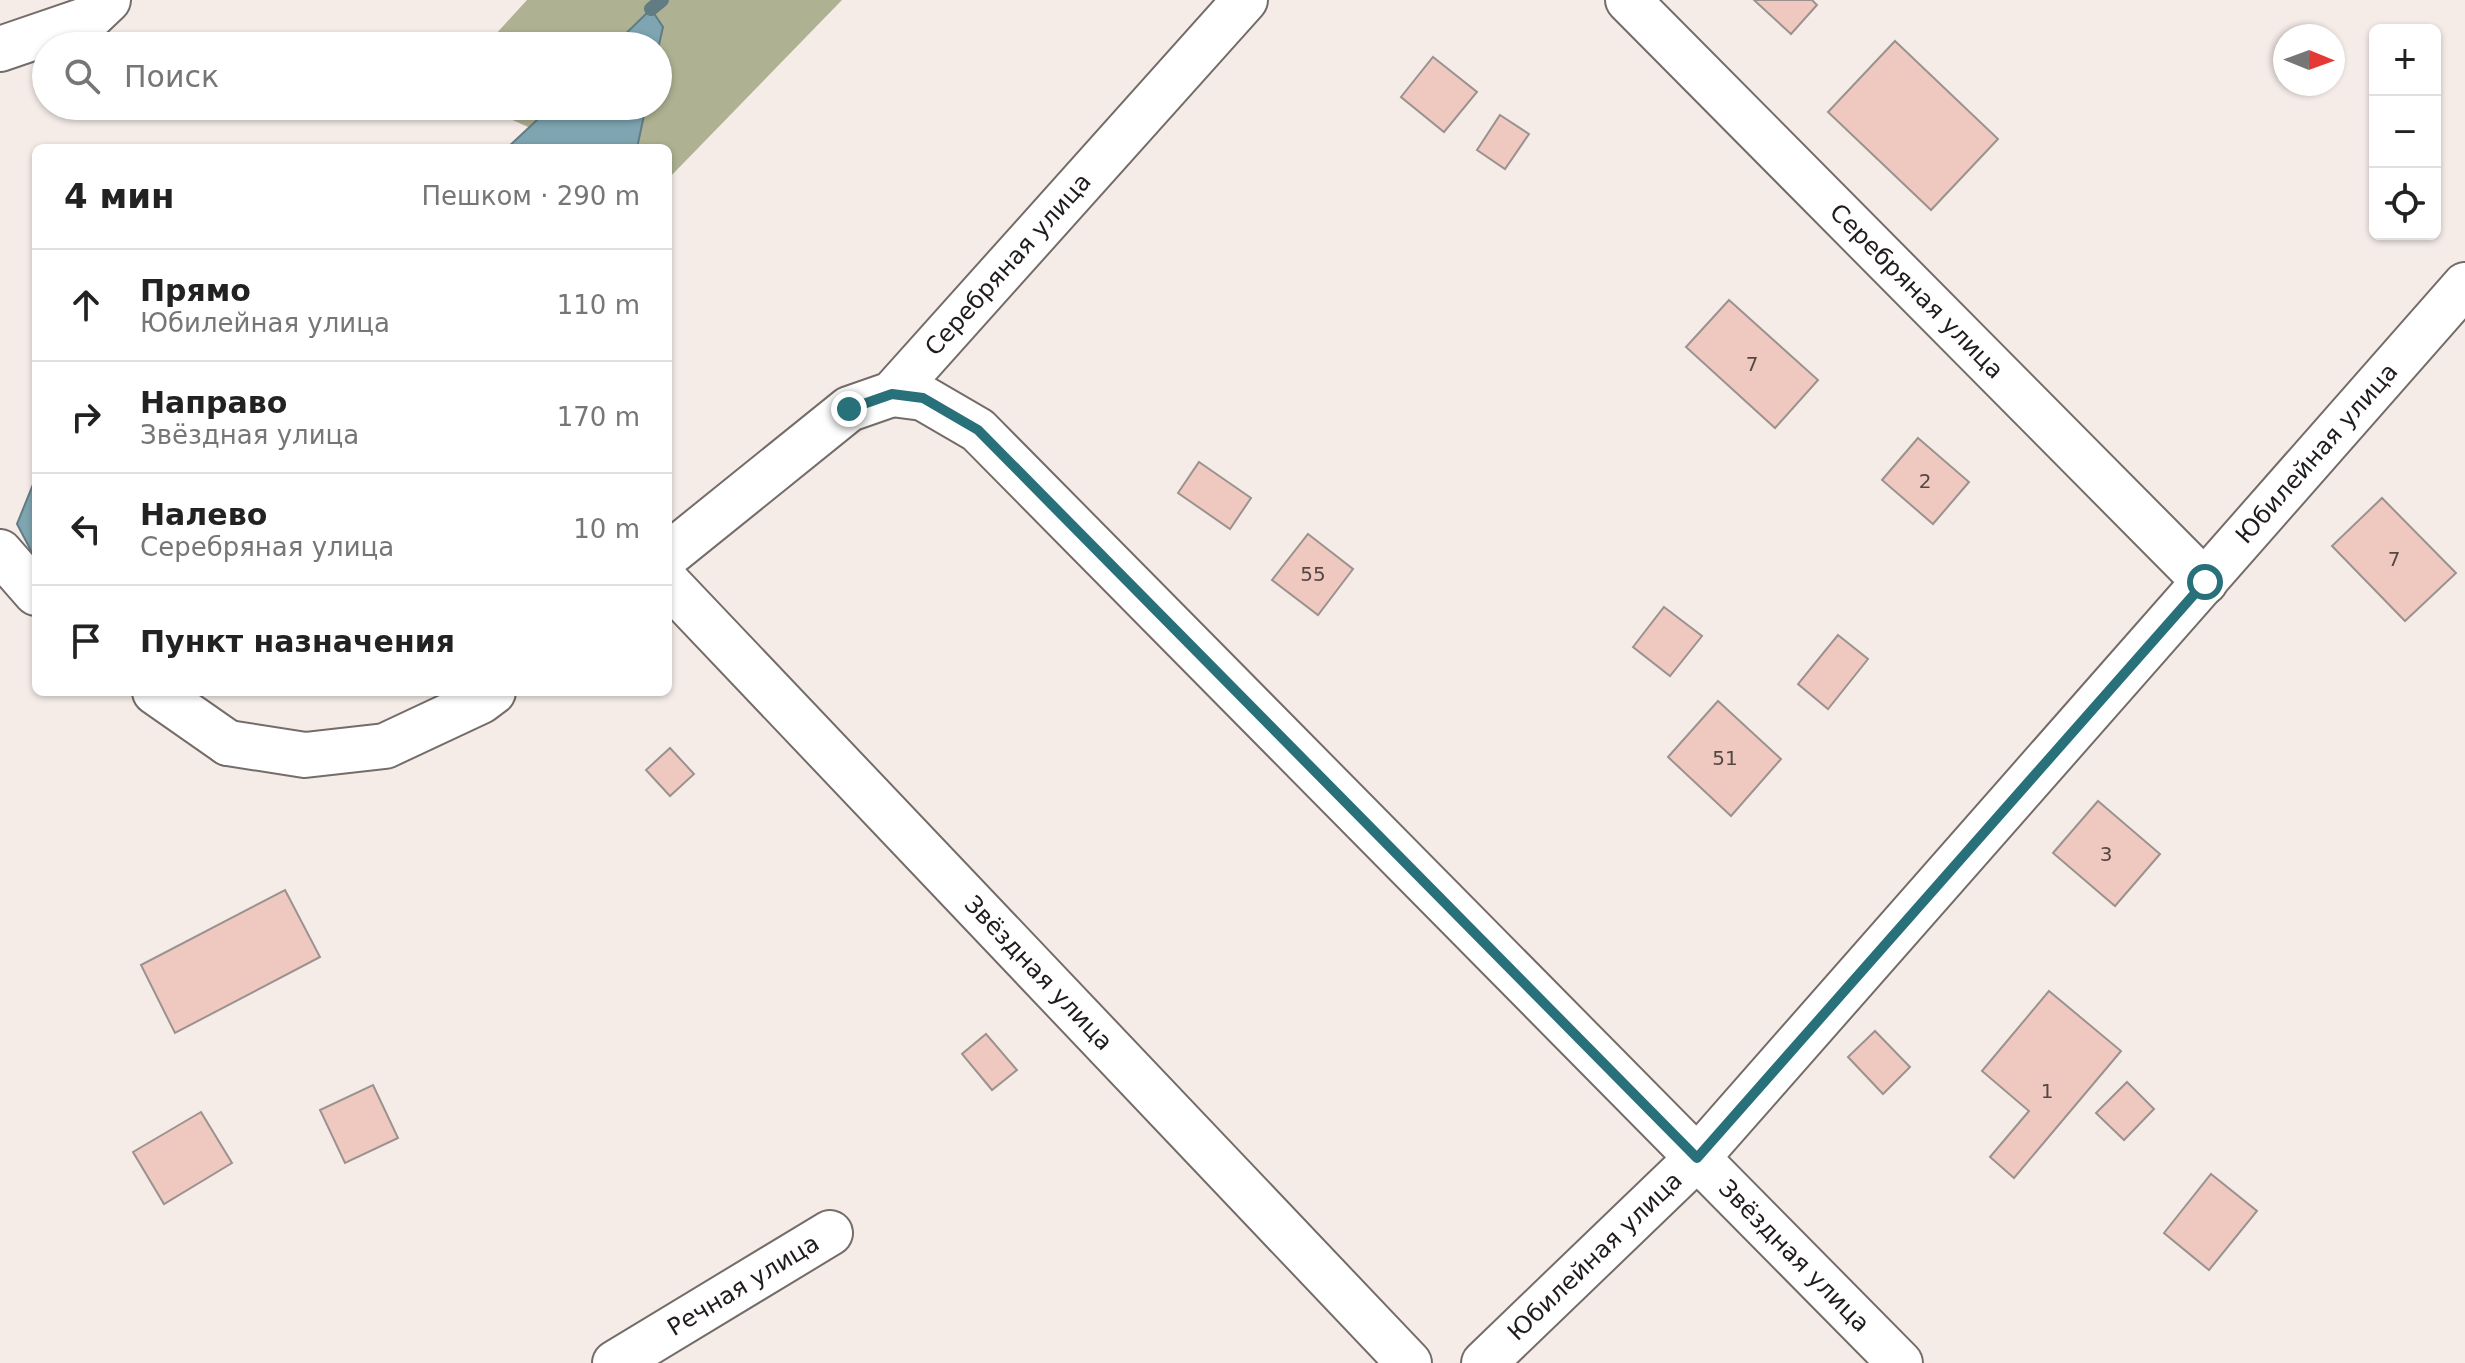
<!DOCTYPE html>
<html lang="ru">
<head>
<meta charset="utf-8">
<style>
	:root { --surface:#fff; --page:#f6f6f6; --text:#222; --muted:#767676; --line:#e0e0e0 }
	body { margin:0; font-family:"DejaVu Sans",sans-serif; background:var(--page); color:var(--text) }
	.controls { position:absolute; right:24px; top:24px; display:grid; overflow:hidden; border-radius:12px; box-shadow:0 2px 6px #0004 }
	.controls button { width:72px; height:72px; display:grid; place-items:center; padding:0; border:0; border-bottom:2px solid var(--line); background:var(--surface); color:var(--text); font:40px sans-serif }
	.compass { position:absolute; left:2273px; top:24px; width:72px; height:72px; border-radius:50%; background:var(--surface); box-shadow:0 2px 6px #0004; rotate:91deg }
	.stop { position:absolute; width:24px; height:24px; margin:-18px; border:6px solid #28707a; border-radius:50%; background:#fff }
	.stop.end { background:#28707a; border-color:#fff; box-shadow:0 2px 8px #0008 }
	.list { margin:0; padding:0; list-style:none }
	h2 { display:flex; justify-content:space-between; align-items:center; height:104px; margin:0; padding:0 32px; font-size:34px }
	h2 small { font-size:26px; font-weight:400; color:var(--muted) }
	.list li { display:grid; grid-template-columns:52px 1fr auto; gap:24px; align-items:center; box-sizing:border-box; height:112px; padding:0 32px; border-top:2px solid var(--line) }
	.list b { display:block; font-size:30px; white-space:nowrap }
	.list p { margin:0; font-size:26px; white-space:nowrap; color:var(--muted) }
	.list em { font-size:26px; font-style:normal; color:var(--muted) }
	.icon { flex:none; width:44px; height:44px; fill:none; stroke:currentColor; stroke-width:2; stroke-linecap:round; stroke-linejoin:round }
	.map { position:relative; flex:none; width:2465px; height:1363px; overflow:hidden }
	.search { position:absolute; background:var(--surface); box-shadow:0 2px 6px #0004; left:32px; top:32px; width:640px; height:88px; display:flex; align-items:center; gap:20px; box-sizing:border-box; padding:0 28px; border-radius:44px; color:var(--muted); font-size:30px }
	.panel { position:absolute; background:var(--surface); box-shadow:0 2px 6px #0004; left:32px; top:144px; width:640px; height:552px; border-radius:12px }
	.map>svg:first-child { display:block }
</style>
</head>
<body>
<div class="map">
<svg width="2465" height="1363" viewBox="0 0 2465 1363">
	<rect width="100%" height="100%" fill="#f5ece8"/>
	<!-- forest -->
	<path fill="#aeb292" d="M527,0H842L668,179V148H575L481,106H658V46H485Z"/>
	<!-- water -->
	<path fill="#7ea5b1" stroke="#627c84" stroke-width="2" d="M651,9L663,27L658,49V46H613Z
		M552,106H646L637,148H507Z
		M36,477V560L17,524Z"/>
	<g fill="none" stroke-linecap="round" stroke-linejoin="round">
		<!-- stream -->
		<path stroke="#627c84" stroke-width="14" d="M651,9L662,0"/>
	</g>
	<!-- building -->
	<path fill="#efc9bf" stroke="#9b9290" stroke-width="2" d="M1754,0H1812L1817,5L1791,34Z
		M1895,41L1998,139L1931,210L1828,112Z
		M1433,57L1477,92L1444,132L1401,97Z
		M1500,115L1529,134L1505,169L1477,150Z
		M1729,300L1818,380L1775,428L1686,347Z
		M1918,438L1969,482L1933,524L1882,480Z
		M1199,462L1251,498L1230,529L1178,493Z
		M2382,498L2456,573L2405,621L2332,546Z
		M1308,534L1353,569L1318,615L1272,580Z
		M1664,607L1702,636L1670,676L1633,647Z
		M1838,635L1868,659L1828,709L1798,684Z
		M1718,701L1781,759L1731,816L1668,757Z
		M670,748L694,774L670,796L646,770Z
		M2098,801L2160,854L2115,906L2053,853Z
		M285,890L320,957L175,1033L141,965Z
		M2049,991L2121,1051L2014,1178L1990,1157L2029,1111L1982,1071Z
		M1875,1031L1910,1067L1883,1094L1848,1057Z
		M986,1034L1017,1070L992,1090L962,1054Z
		M2127,1082L2154,1109L2124,1140L2096,1113Z
		M373,1085L398,1138L345,1163L320,1110Z
		M201,1112L232,1163L164,1204L133,1152Z
		M2211,1174L2257,1211L2209,1270L2164,1233Z"/>
	<g fill="none" stroke-linecap="round" stroke-linejoin="round">
		<defs>
			<g id="street">
				<path id="s1" d="M1628,0L2205,582"/>
				<path d="M0,49L88,19L108,0"/>
				<path id="s2" d="M892,394L923,398L978,430L1900,1363"/>
				<path id="s3" d="M668,555L849,409L892,394L1245,0"/>
				<path id="s4" d="M668,583L1409,1363"/>
				<path d="M228,743L305,755L385,746L481,701L493,692"/>
				<path id="s5" d="M615,1363L830,1233"/>
				<path id="s6" d="M1484,1363L1697,1158L2465,285"/>
			</g>
			<path id="secondary" d="M0,552L36,593
				M155,692L228,743"/>
		</defs>
		<!-- street casing -->
		<use href="#street" stroke="#746c69" stroke-width="48"/>
		<!-- secondary casing -->
		<use href="#secondary" stroke="#746c69" stroke-width="48"/>
		<!-- street -->
		<use href="#street" stroke="#fff" stroke-width="44"/>
		<!-- secondary -->
		<use href="#secondary" stroke="#fff" stroke-width="44"/>
	</g>
	<g fill="none" stroke-linecap="round" stroke-linejoin="round">
		<!-- route -->
		<path stroke="#28707a" stroke-width="10" d="M849,409L892,394L923,398L978,430L1697,1158L2205,582"/>
	</g>
	<g text-anchor="middle" dominant-baseline="central" stroke-width="6" stroke-linejoin="round" paint-order="stroke">
		<!-- number labels -->
		<g font-size="20" fill="#544744">
			<text x="1752" y="364">7</text>
			<text x="1925" y="481">2</text>
			<text x="2394" y="559">7</text>
			<text x="1313" y="574">55</text>
			<text x="1725" y="758">51</text>
			<text x="2106" y="854">3</text>
			<text x="2047" y="1091">1</text>
		</g>
		<!-- street labels -->
		<g font-size="24" fill="#201c1b" stroke="#fff">
			<text stroke="none"><textPath href="#s3" startOffset="452">Серебряная улица</textPath></text>
			<text stroke="none"><textPath href="#s1" startOffset="410">Серебряная улица</textPath></text>
			<text stroke="none"><textPath href="#s6" startOffset="1234">Юбилейная улица</textPath></text>
			<text stroke="none"><textPath href="#s4" startOffset="538">Звёздная улица</textPath></text>
			<text stroke="none"><textPath href="#s2" startOffset="1256">Звёздная улица</textPath></text>
			<text stroke="none"><textPath href="#s6" startOffset="154">Юбилейная улица</textPath></text>
			<text stroke="none"><textPath href="#s5" startOffset="150">Речная улица</textPath></text>
		</g>
	</g>
</svg>
<div class="controls">
<button>+</button>
<button>−</button>
<button><svg class="icon" aria-label="locate" viewBox="0 0 24 24"><circle cx="12" cy="12" r="6"/><path d="M12 2v4M12 18v4M2 12h4M18 12h4"/></svg></button>
</div>
<svg class="compass" viewBox="-18 -18 36 36"><path d="M0-13l5 13h-10z" fill="#e53935"/><path d="M0 13l5-13h-10z" fill="#767676"/></svg>
<div class="stop" style="left:2205px;top:582px"></div>
<div class="stop end" style="left:849px;top:409px"></div>
<div class="search"><svg class="icon" aria-label="search" viewBox="0 0 24 24"><circle cx="10" cy="10" r="6"/><path d="M15 15l6 6"/></svg>Поиск</div>
<section class="panel">
<h2>4 мин<small>Пешком · 290 m</small></h2>
<ul class="list">
<li><svg class="icon" aria-label="ahead" viewBox="0 0 24 24"><path d="M12 20V5M6 11l6-6 6 6"/></svg><div><b>Прямо</b><p>Юбилейная улица</p></div><em>110 m</em></li>
<li><svg class="icon" aria-label="right" viewBox="0 0 24 24"><path d="M7 20v-9h11M14 6l5 5-5 5"/></svg><div><b>Направо</b><p>Звёздная улица</p></div><em>170 m</em></li>
<li><svg class="icon" aria-label="left" viewBox="0 0 24 24"><path d="M17 20v-9H6M10 6l-5 5 5 5"/></svg><div><b>Налево</b><p>Серебряная улица</p></div><em>10 m</em></li>
<li><svg class="icon" aria-label="arrive" viewBox="0 0 24 24"><path d="M6 21V4h12l-3 4 3 4H6"/></svg><div><b>Пункт назначения</b></div></li>
</ul>
</section>
</div>
</body>
</html>
